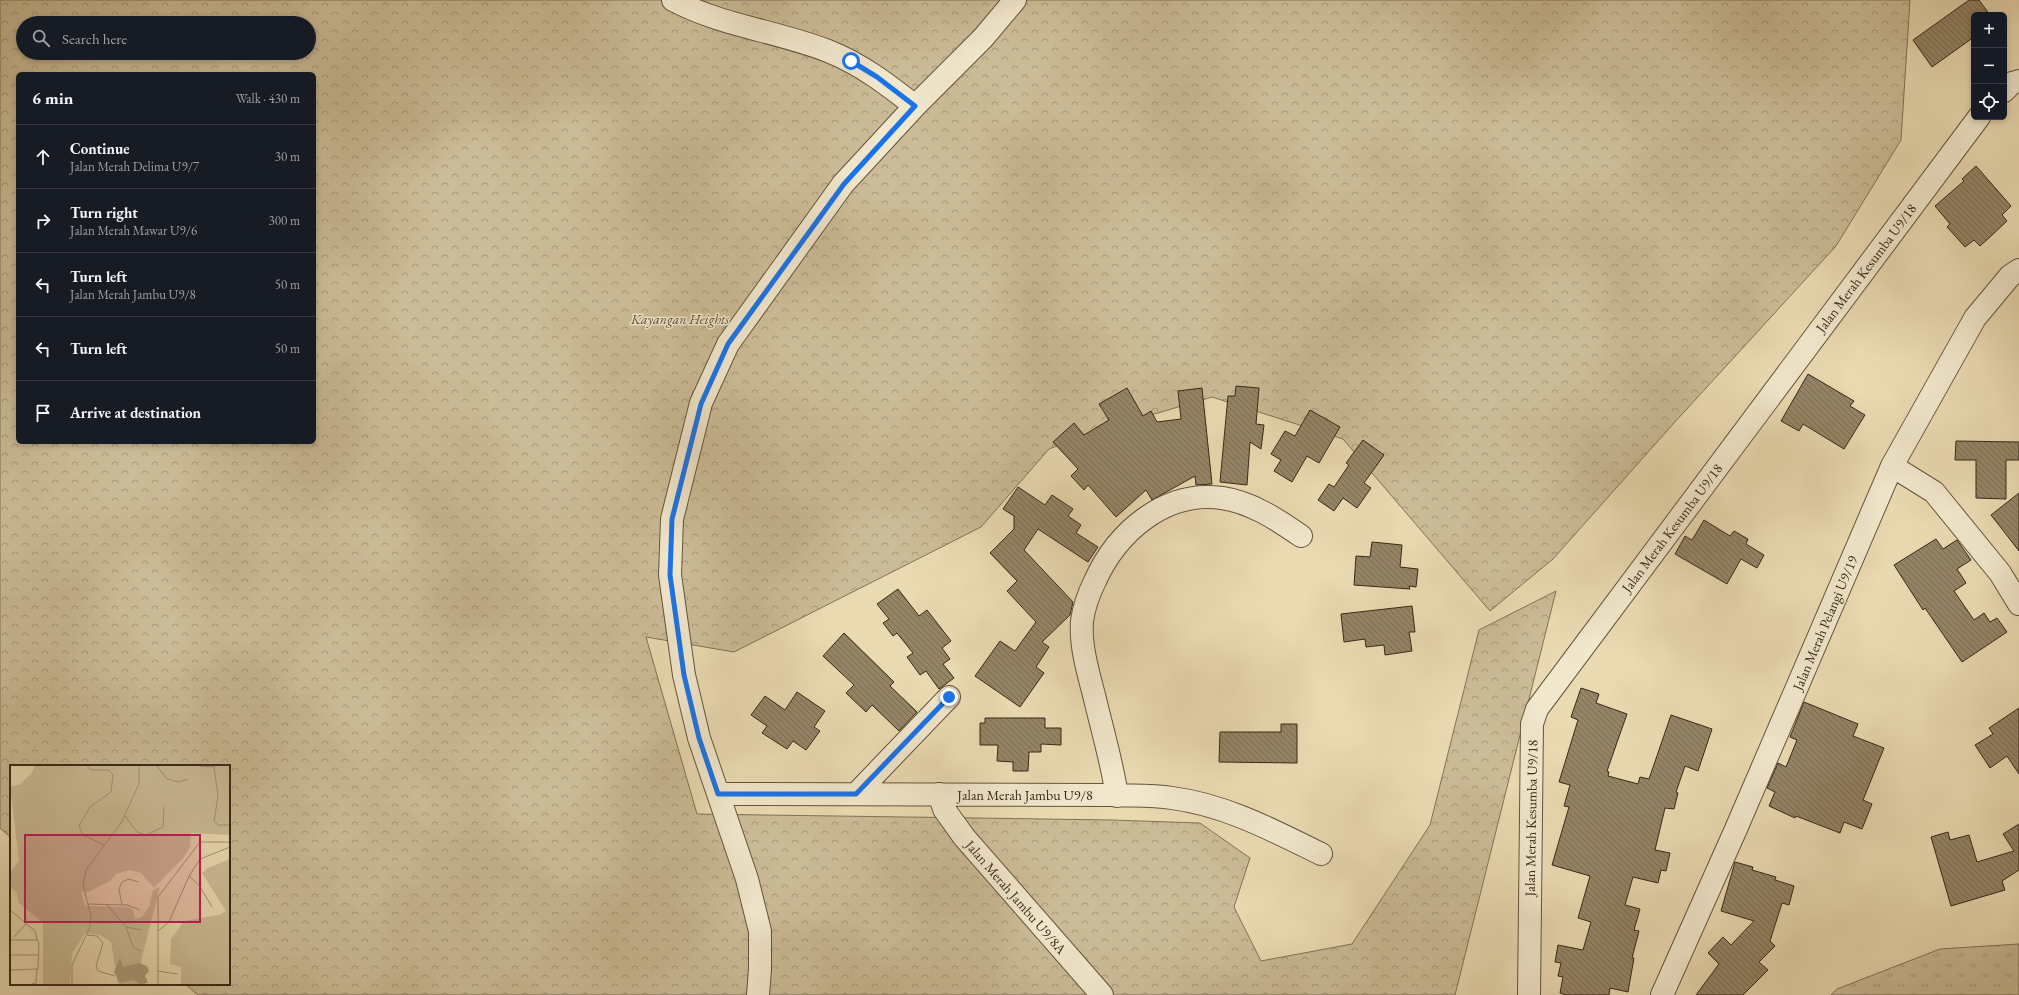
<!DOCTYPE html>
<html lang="en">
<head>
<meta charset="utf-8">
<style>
	:root { --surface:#171b24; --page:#242831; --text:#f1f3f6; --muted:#9ea1a6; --line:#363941 }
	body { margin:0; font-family:"EB Garamond",serif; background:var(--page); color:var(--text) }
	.controls { position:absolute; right:12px; top:12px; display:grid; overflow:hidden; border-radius:6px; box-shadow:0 2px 6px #0003 }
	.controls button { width:36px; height:36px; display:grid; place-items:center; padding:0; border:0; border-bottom:1px solid var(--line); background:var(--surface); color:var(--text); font:20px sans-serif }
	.stop { position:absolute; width:12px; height:12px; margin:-9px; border:3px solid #1a73e8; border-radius:50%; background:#fff }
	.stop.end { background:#1a73e8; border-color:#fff; box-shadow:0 1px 4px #0008 }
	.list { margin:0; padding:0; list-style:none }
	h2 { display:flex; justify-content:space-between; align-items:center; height:52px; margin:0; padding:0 16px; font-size:17px }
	h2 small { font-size:13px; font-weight:400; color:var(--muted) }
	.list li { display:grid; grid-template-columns:26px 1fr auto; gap:12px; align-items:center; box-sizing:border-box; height:64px; padding:0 16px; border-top:1px solid var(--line) }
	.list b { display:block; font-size:15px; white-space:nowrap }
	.list p { margin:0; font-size:13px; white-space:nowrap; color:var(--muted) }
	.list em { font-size:13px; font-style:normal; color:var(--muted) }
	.icon { flex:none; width:22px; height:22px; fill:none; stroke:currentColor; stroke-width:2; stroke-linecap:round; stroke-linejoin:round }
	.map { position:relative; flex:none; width:2019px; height:995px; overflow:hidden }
	.search { position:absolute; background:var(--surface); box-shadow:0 2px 6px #0003; left:16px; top:16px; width:300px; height:44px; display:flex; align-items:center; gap:10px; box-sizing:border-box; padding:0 14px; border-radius:22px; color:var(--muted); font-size:15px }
	.panel { position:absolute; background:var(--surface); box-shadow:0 2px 6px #0003; left:16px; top:72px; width:300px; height:372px; border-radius:6px }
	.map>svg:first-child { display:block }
</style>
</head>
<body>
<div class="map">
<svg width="2019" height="995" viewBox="0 0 2019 995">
	<defs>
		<pattern id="grass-tufts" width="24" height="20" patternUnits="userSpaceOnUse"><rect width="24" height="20" fill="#cbbc97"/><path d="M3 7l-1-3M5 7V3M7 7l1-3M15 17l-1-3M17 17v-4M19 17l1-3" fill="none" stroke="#a6997a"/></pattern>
		<pattern id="forest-crowns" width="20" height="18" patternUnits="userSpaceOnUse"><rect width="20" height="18" fill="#cbbc97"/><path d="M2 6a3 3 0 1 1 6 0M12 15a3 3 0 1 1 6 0" fill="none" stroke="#a6997a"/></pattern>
		<pattern id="building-back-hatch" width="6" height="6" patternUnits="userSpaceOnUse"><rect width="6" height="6" fill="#948567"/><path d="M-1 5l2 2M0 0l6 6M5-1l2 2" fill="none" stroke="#7a6d54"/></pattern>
	</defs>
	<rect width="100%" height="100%" fill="#eadab1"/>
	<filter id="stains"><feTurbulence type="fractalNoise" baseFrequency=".005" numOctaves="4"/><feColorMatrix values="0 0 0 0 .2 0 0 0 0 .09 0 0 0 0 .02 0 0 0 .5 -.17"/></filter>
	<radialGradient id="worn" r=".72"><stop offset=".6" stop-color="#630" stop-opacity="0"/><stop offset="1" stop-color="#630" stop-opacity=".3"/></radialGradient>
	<!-- grass -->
	<path fill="url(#grass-tufts)" stroke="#807257" d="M2019,944V995H1831L1837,989L1940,949Z"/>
	<!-- forest -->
	<path fill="url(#forest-crowns)" stroke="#807257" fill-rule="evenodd" d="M0,0H1910L1901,140L1836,246L1674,423L1553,559L1490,611L1343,439L1212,397L1090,433L1049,449L981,527L734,652L646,637L697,814L1112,820L1200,823L1250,858L1234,907L1261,961L1352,944L1430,825L1479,630L1556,591L1455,995H198L185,984H229V766H11V838L0,828ZM23,23H309V53H23ZM18,74H314V442H18Z"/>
	<!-- building -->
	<path fill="url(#building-back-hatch)" stroke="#362817" d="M1969,0H1979L1990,15H1974V37L1932,67L1913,40Z
		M1976,166L2011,206L2002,215L2007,221L1990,237L1980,246L1974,240L1965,247L1947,227L1950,224L1935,206L1964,181L1962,179Z
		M1808,374L1854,401L1850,406L1865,415L1844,449L1803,424L1799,431L1781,421Z
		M1236,386L1259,388L1256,424L1264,425L1261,449L1250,442L1247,485L1220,482L1228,396H1235Z
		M1127,388L1143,416L1151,411L1157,422L1181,419L1178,391L1202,388L1212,484L1196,485L1195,476L1152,500L1146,490L1116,517L1088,485L1084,490L1071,476L1078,469L1053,442L1074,423L1084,435L1109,420L1099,404Z
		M1310,410L1340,427L1319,463L1307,456L1292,482L1274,471L1281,460L1271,454L1285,431L1295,436Z
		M1363,440L1384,455L1364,483L1371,488L1357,508L1343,498L1334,511L1318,500L1329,484L1334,487L1349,465L1346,463Z
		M1956,441L2019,442V460H2006V499L1976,498V460H1955Z
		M1018,487L1045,505L1052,495L1073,509L1068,516L1081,525L1076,533L1098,547L1088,562L1038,529L1024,550L1073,602L1070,615L1042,642L1049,647L1036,667L1044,673L1020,707L975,676L1000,641L1015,651L1036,622L1007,591L1017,581L990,553L1014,529V516L1003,509Z
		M2019,493V551L1991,515Z
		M1704,520L1730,536L1734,531L1748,539L1746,544L1764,555L1757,568L1741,559L1727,584L1675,554L1685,536L1692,540Z
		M1936,539L1943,549L1957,540L1971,560L1957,569L1966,583L1954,591L1974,620L1984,613L1990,622L1997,618L2007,632L1962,662L1925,608L1923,610L1894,565Z
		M1372,542L1402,545L1400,567L1418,569L1416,587L1409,586L1410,589L1354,585L1356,556L1370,557Z
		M898,589L919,616L927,610L951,641L942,648L950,659L943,664L954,678L939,689L926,671L920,675L907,657L913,653L897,633L893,636L883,623L889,619L877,604Z
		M1412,606L1415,632H1409L1412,651L1385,655L1384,645L1366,647L1365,639L1344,642L1341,614Z
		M844,633L894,682L890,686L917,712L899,731L872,705L866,712L846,693L854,685L823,656Z
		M1581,688L1599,694L1596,703L1627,714L1607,771L1609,772L1608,776L1638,784L1640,777L1649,779L1671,715L1712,729L1698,771L1685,766L1676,792L1678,793L1674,809L1665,808L1655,850L1670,853L1666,871L1661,870L1658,883L1633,877L1625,905L1640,909L1634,930L1639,931L1632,958H1634L1628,992L1610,988L1609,995H1566L1560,993L1563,977L1558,976L1561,963L1555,962L1558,945L1583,950L1591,922L1578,918L1590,876L1552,865L1569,807L1564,806L1570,785L1559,782L1578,720L1571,717Z
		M797,692L825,711L814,727L820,731L806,750L793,741L787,749L762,733L767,726L751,715L765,696L785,710Z
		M1804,702L1858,724L1853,736L1884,748L1863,800L1872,804L1862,829L1844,822L1840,833L1796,816L1795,818L1769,806L1775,792L1767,788L1778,763L1786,767L1797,740L1790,737Z
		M2019,708V774L2007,756L1990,768L1975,745L1993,734L1989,728Z
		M985,718H1045V728H1061V745L1041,744V752H1029L1028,771H1013V762L997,761L998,745H980V723H985Z
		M1281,724H1297V763L1219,762L1220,732H1281Z
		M2019,824V870L2002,881L2005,890L1951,906L1931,837L1948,832L1950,840L1969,835L1977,862L2014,851L2003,834Z
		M1735,862L1753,867L1752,870L1776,877L1775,880L1794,886L1789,905L1782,903L1770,941L1775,946L1759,962L1768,970L1743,995H1696L1719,964L1708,953L1723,937L1731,945L1754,921L1721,911Z"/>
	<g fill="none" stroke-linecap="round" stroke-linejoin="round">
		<defs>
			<path id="minor" d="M673,0C722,26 777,31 828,51C861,64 888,85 915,106
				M2004,91L2012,83L2019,81
				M1892,466L1934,492L2000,573L2019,604
				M718,794L1111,795C1131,796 1152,795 1172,798C1226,805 1274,831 1321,854
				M856,794L949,697
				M939,794L944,809L964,837L1102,995
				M1117,796C1112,762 1102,729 1094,695C1088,672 1080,645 1082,621C1084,607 1089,593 1095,581C1117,532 1165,490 1222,498C1251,502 1278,520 1301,536
				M758,995L760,969V931L747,879L699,738L684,675L670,575L672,519L701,403L728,344L843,184L915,106L983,38L1015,0
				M1529,995L1532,724L1537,709L1979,117
				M1662,995L1736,829L1892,466L1975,318L2010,276L2019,270"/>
		</defs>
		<!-- minor casing -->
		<use href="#minor" stroke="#63543e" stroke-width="24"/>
		<!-- minor -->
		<use href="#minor" stroke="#f1e7cc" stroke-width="22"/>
	</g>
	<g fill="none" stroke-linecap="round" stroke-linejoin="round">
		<!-- route -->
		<path stroke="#1a73e8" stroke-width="5" d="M851,61L877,77L915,106L844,184L728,344L701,404L672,519L670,575L684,675L699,738L718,794H856L949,697"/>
	</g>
	<g text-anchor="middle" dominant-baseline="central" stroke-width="3" stroke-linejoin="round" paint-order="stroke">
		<!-- street labels -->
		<g font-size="14" fill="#362817" stroke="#f1e7cc">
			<text transform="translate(1866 268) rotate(-53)">Jalan Merah Kesumba U9/18</text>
			<text transform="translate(1672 528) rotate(-53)">Jalan Merah Kesumba U9/18</text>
			<text transform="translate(1825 623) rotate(-67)">Jalan Merah Pelangi U9/19</text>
			<text x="1025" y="795">Jalan Merah Jambu U9/8</text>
			<text transform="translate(1531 818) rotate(-89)">Jalan Merah Kesumba U9/18</text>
			<text transform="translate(1016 897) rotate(49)">Jalan Merah Jambu U9/8A</text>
		</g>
		<!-- park labels -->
		<g font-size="14" font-style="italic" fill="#5b4d37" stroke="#f1e7cc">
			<text x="680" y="319">Kayangan Heights</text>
		</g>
	</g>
	<!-- overview -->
	<g transform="translate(10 765)">
		<rect width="220" height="220" fill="#eadab1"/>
		<path d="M220,94V209L218,219H171V202L160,199L161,174L174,156L209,150L216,146L192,108L198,103Z" fill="#cbbc97"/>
		<path d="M25,1H220V70L181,68L180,82L174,92L144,123L131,108L120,105L106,109L100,116L78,127L71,126L75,141L119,142L123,145L125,154L132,152L139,142L143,125L150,122L131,196L135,219H108L101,177L90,170L75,168L62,189L60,219H33V158L8,137L7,128L0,122V108L9,96L0,21L9,20L21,9Z" fill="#cbbc97"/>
		<path d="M110,193L113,202L129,198L137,201L139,206L135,211L138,218L130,219L124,215L110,218L104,207Z" fill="#ad9d7d"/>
		<path fill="none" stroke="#a29373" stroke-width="1" d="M77,1L81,5H99L103,10L101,27L80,42L69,61L73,70L94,80M147,1L157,14L169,17L178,14M190,1L204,2M204,1L208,31L204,56L208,60H220M115,51L127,67L136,70L153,62L154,42M0,65V80M179,111L189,120L202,142M77,139L117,140L130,145M96,139L116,162L131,165M112,140L109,124L112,117L119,114L128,117M0,145L25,166L27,175M116,162L123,182L131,186M148,166L159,157L179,111L190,94L220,82M77,170L87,171L93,178L86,201L88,206L105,211M4,172L16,159M0,175H27L29,178L28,204L0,205M0,190H28M147,206L168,209M22,219L26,218L27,204M62,219V200L80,162L81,151L73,120L76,105L111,58L129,19V1M148,219V132L190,77H220"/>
		<path fill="#c2185b" fill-opacity="0.15" stroke="#c2185b" stroke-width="2" d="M15,70H190V157H15Z"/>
		<rect width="220" height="220" fill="none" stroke="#362817" stroke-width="2"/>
	</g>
	<rect width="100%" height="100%" filter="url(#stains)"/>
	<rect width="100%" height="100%" fill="url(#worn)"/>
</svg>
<div class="controls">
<button>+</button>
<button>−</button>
<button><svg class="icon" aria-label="locate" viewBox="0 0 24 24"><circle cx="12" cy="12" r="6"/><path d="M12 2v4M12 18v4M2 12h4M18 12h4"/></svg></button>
</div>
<div class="stop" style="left:851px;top:61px"></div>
<div class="stop end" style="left:949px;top:697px"></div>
<div class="search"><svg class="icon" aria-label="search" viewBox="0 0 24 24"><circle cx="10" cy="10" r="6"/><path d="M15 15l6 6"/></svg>Search here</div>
<section class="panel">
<h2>6 min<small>Walk · 430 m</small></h2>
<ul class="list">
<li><svg class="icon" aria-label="ahead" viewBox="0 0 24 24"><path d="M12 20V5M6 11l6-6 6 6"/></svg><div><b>Continue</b><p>Jalan Merah Delima U9/7</p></div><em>30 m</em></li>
<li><svg class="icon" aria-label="right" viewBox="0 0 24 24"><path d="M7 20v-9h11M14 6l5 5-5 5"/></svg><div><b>Turn right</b><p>Jalan Merah Mawar U9/6</p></div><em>300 m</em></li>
<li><svg class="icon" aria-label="left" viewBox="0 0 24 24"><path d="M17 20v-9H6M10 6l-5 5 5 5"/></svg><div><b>Turn left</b><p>Jalan Merah Jambu U9/8</p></div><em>50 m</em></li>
<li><svg class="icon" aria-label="left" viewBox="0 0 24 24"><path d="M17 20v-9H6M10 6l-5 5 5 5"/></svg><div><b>Turn left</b></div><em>50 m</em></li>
<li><svg class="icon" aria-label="arrive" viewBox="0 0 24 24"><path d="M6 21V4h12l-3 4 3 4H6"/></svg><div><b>Arrive at destination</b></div></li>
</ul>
</section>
</div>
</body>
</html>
